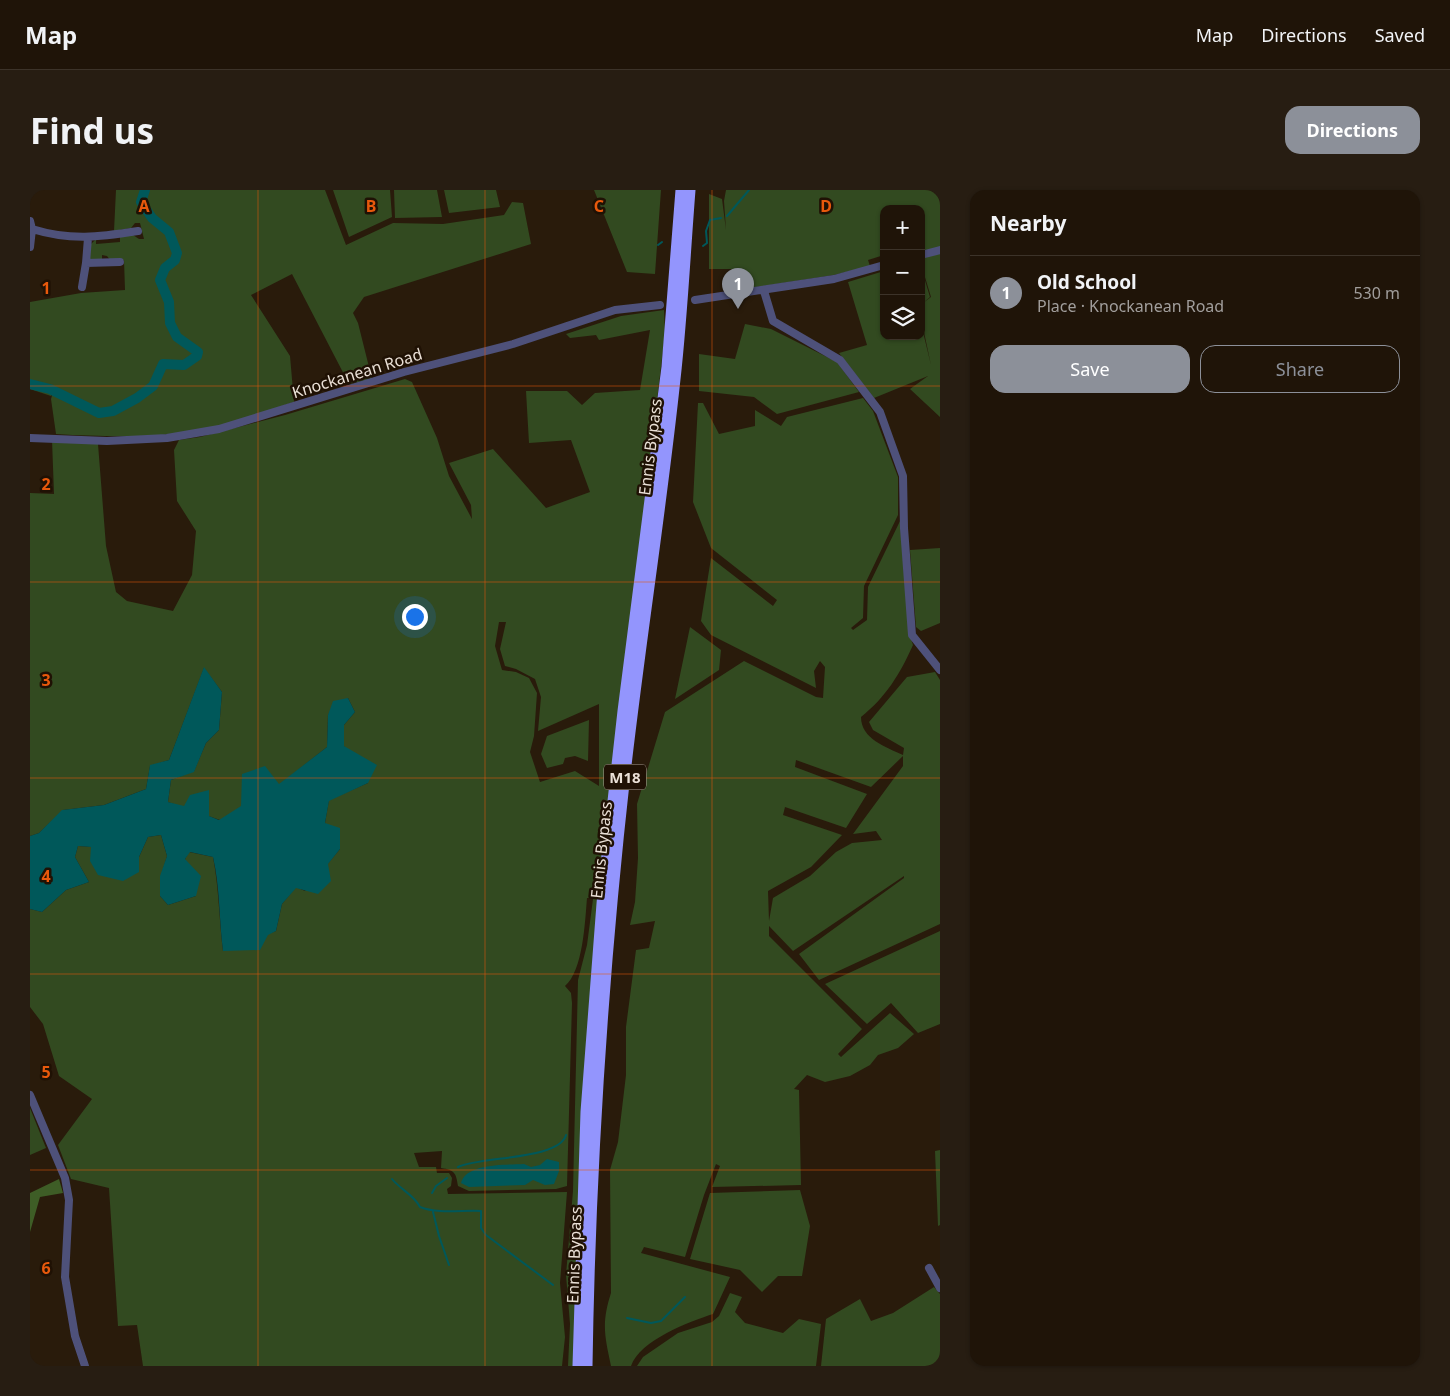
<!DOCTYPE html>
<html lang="en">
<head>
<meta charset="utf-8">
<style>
	:root { --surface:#1f1408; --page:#271d12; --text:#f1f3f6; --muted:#a19e9c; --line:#3c3329; --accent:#8c9099 }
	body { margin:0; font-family:"Noto Sans",sans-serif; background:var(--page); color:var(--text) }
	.controls { position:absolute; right:15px; top:15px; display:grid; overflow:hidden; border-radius:10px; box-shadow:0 1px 4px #0004 }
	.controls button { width:45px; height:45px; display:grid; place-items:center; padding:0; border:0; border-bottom:1px solid var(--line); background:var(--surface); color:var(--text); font:25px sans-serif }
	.you { position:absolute; left:384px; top:426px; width:18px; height:18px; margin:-12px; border:4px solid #fff; border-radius:50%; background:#1a73e8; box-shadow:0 0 0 8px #1a73e833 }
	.badge { display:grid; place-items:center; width:32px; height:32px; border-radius:50%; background:var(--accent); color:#fff; font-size:16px; font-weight:700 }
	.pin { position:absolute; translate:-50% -41px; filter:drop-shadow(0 1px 2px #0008) }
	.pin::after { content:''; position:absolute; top:26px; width:18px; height:15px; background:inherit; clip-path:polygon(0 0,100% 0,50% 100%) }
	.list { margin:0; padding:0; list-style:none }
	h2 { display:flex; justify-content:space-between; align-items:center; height:65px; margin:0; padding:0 20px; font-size:21px }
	h2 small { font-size:16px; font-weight:400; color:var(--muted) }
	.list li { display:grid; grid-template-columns:32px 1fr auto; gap:15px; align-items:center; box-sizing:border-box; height:75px; padding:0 20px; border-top:1px solid var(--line) }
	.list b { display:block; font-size:19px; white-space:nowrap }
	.list p { margin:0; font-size:16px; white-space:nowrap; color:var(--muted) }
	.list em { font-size:16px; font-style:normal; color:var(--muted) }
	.actions { display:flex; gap:10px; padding:15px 20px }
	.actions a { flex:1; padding:11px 0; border:1px solid var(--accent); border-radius:15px; text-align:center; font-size:18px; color:var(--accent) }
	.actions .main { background:var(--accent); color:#fff }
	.icon { flex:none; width:28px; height:28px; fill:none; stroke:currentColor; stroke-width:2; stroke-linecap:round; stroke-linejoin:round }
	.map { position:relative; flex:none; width:910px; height:1176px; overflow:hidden; border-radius:15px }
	header { display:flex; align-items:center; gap:30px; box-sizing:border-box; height:70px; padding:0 25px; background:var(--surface); border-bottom:1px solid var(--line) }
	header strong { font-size:24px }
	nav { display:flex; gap:28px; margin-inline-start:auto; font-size:18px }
	.intro { display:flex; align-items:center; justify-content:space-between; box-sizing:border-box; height:120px; padding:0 30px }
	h1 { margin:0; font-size:35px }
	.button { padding:12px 22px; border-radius:15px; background:var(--accent); color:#fff; font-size:18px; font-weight:700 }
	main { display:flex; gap:30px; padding:0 30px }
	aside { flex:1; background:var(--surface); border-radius:15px; box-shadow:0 1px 4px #0004 }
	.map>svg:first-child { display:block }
</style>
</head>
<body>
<header>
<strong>Map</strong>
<nav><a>Map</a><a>Directions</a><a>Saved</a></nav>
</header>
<div class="intro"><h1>Find us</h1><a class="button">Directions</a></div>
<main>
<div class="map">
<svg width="910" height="1176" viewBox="0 0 910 1176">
	<rect width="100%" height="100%" fill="#291b0b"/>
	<!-- green -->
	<path fill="#324a20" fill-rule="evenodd" d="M86,0H295L316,55L363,33L413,34L474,25L482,12L493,13L501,54L334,107L323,123L328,133L342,189L319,194L262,84L221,105L260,166L264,212C239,220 213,231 187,237C134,249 79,247 26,244L21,209L23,202L21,206L0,199V112L51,103L95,100L94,70L81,71L77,66L72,65V69H59L61,54L66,49V54L90,52V47L103,45L109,49H114L110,33H105L101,38L84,41Z
		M303,0H360L362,27L319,47Z
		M364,0H407L412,27L365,28Z
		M414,0H466L470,17L419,23Z
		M564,0H631L625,84L597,82Z
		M696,0H910V227L880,199L898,186L844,208L809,163L837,155L818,92L854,81V146H891V134L901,175L891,128V77L900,107L893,113L901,107L891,74V19H854V65L838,70L840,76L804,85L707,100L702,79H679V4L692,9L696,40L694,11Z
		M634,120L635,143L570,690L559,708H557C555,732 553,781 535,796L541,803L542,813L537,996L526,999L439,1001L428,996C426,983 425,980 411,978L412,961L384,963L389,977H406L407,983H419L422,988L421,996L417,999L418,1004L537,1002L530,1093L535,1147L532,1176H113L107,1135L88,1136L79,998L41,989L28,955L62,909L29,886L13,834L0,817V719L12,722L36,700L59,692L45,667L48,656L62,657L109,682V667L118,647L131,645L137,666L131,686L130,706L138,715L166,706L155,669L159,662L183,667C189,698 189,729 193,761L246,741L252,714L266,697L275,701L310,659L295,633L299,610L338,593L314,556V535L325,522L318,508L298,525L297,557L249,595L190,630L138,612L141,590L164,581L176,553L189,540L192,502L174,478L139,570L120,576L116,599L74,615L33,620L9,643L0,646V303L24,304L22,250L68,254L76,356L86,402L97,411L143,421L162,385L166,341L147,311L144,260L149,250L170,247L255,225L375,189L382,192L407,248L419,286L442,329L441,315L419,273L463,259L516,318L560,302L541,250L499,253L496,201H537L552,215L565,203L610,200L620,140L569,150L566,145L540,148L536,144L591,126ZM469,432H476L470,459L475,476L486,479L505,489L511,507L508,541L569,514V596L545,581L510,592L500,562L504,546L507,503L499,488L486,482L472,480L465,456Z
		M715,134L741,139L807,172L829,202L747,224L724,207L669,201V164L705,169Z
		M833,208L843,221L868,287V325L834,396L833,428L821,438L823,440L837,430L838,397L871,329L880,446L883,455C870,484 856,507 831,527C831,549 856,557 873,565L874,558L843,540L839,532L877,487L905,482L910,490V734L789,790L769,764L874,688V686L763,761L739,736V746L832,839L808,864L811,867L860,823L884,844L868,858L848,865L840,875L820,886L795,892L777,885L764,899L769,900L771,995L682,997L690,976L686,974L674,1005L655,1067L614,1057L611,1063L700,1087L683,1124C659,1132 610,1150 601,1176H581C575,1147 571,1134 581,1103L580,980L588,952L596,885V837L606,760L619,758L625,731L600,735L605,712L608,668L607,614L635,522L714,471L786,507L793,508L795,477L790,471L784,481L786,498L681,445L671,431L681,368L743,416L747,410L681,358L663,312L668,213H673L689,244L725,236V220L751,236L757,227ZM873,566V576L823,644L846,641L852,650L822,653L806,662L780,686L743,708L739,731L738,701L781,677L812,645L753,625L755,617L816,638L837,604L765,577L766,570L841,597Z
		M910,358V433L891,441L886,437L880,360Z
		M660,437L691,460L689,480L645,509Z
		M559,530L558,571L545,566L535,568L533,574L517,578L511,564L517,546Z
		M569,701L546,1176H538L540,1134L536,1085L543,1001L548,790L557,755L563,709Z
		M910,741V834L888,843L861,813L837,834L795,794Z
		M0,918L16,958L0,965Z
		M910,960V1035L908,1036L905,961Z
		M770,1000L780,1036L772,1086H748L732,1102L710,1080L660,1069L680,1003Z
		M904,1097L910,1104V1176H791L796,1129L830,1109L841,1131L863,1123Z
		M700,1103L712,1107L705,1122L715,1133L753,1143L769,1129L791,1134L786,1176H607L613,1167L648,1143L682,1132L689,1126Z"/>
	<!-- forest -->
	<path fill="#3e5d26" d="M29,989L33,1003L10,1007L0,1042V1003Z"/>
	<!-- water -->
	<path fill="#00585a" d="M174,477L192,502L189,540L176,553L164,582L141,590L138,612L154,616L160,605L179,600V626L189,630L211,616L212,584L235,576L249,594L297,557L298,525L303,511L318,508L325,522L314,535V556L347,575L338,593L299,611L295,633L310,638V659L298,674L301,691L288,704L266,698L252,714L246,741L238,745L230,760L193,761C189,730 190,697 183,667L160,662L155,669L171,686L166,706L138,715L130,706V686L137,666L131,645L118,647L109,667V682L93,691L68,685L60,671L61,657L48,656L45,667L59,692L36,700L12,722L0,719V646L9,643L32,620L74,615L116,599L120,575L139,570Z
		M517,969L529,972V981L524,994L515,995L503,990L495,995L439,997L431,993C436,973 476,975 494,974L501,977L510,975Z"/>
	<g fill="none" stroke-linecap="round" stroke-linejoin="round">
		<!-- stream -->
		<path stroke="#00585a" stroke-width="2" d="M697,26L719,0
			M628,55L632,52
			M673,56L677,53L676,41L680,30L691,28
			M428,977C452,966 529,970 536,945
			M362,989C370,999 384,1005 390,1017C408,1024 431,1020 451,1021V1038L456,1045L523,1095
			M402,1003L406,996L417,988
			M403,1022L409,1046L419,1075
			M597,1128L621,1133L631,1131L655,1107"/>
		<!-- river -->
		<path stroke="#00585a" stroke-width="10" d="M0,194L20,199L69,223L83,221L107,208L123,196L133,174L154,175L167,166L168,162L147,147L140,133L139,112L130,90L135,78L145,70L147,63L139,42L122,28L111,12L115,0"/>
		<!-- minor -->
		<path stroke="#4e517a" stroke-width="8" d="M0,31L2,39C41,51 69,47 108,41
			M58,48L56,73L90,72
			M0,57L2,39
			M891,65L910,60
			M52,97L56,73
			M734,101L743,131L810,170L850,222L873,286L874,338L882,445L910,480
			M665,110L804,89L854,75
			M0,248L77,251L137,248L189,239L374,182L483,154L585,120L630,115
			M0,905L35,988L39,1010L35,1087L45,1146L55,1176
			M899,1078L910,1098"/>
		<!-- highway -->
		<path stroke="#9395fd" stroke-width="11" d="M548,1176L556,922L573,701L593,521L637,177L651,0
			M557,1176C560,978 573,781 595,584C610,452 631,321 645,189C652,127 655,63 660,0"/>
	</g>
	<!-- grid -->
	<path fill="none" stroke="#e8590c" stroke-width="1" stroke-opacity="0.55" d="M228,0V1176M455,0V1176M682,0V1176M0,196H910M0,392H910M0,588H910M0,784H910M0,980H910"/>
	<g text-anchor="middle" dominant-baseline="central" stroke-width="5" stroke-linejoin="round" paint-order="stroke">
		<!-- shield labels -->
		<rect fill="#1f1104" stroke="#ada297" stroke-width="1" x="574" y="574.5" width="42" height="25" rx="4"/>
		<g font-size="15" font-weight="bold" fill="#eae0d6">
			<text x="595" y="587">M18</text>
		</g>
		<!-- street labels -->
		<g font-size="16" fill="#eae0d6" stroke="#1f1104">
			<text transform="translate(327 183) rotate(-17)">Knockanean Road</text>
			<text transform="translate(620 257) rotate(-83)">Ennis Bypass</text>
			<text transform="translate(571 660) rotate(-84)">Ennis Bypass</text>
			<text transform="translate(544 1065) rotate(-88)">Ennis Bypass</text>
		</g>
	</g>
	<g font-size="16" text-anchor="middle" font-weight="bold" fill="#e8590c" stroke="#1f1104" stroke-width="5" stroke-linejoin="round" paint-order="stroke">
		<text x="114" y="22">A</text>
		<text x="341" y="22">B</text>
		<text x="569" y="22">C</text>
		<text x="796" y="22">D</text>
		<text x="16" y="104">1</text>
		<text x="16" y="300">2</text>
		<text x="16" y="496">3</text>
		<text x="16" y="692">4</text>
		<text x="16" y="888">5</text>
		<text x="16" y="1084">6</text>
	</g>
</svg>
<div class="controls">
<button>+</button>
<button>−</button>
<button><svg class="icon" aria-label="layers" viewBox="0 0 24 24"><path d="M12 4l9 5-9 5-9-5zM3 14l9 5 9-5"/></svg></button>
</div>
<div class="you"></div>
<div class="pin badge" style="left:708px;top:119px">1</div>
</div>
<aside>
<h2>Nearby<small></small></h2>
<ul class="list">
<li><span class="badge">1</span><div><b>Old School</b><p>Place · Knockanean Road</p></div><em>530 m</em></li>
</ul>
<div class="actions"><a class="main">Save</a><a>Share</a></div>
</aside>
</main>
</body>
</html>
